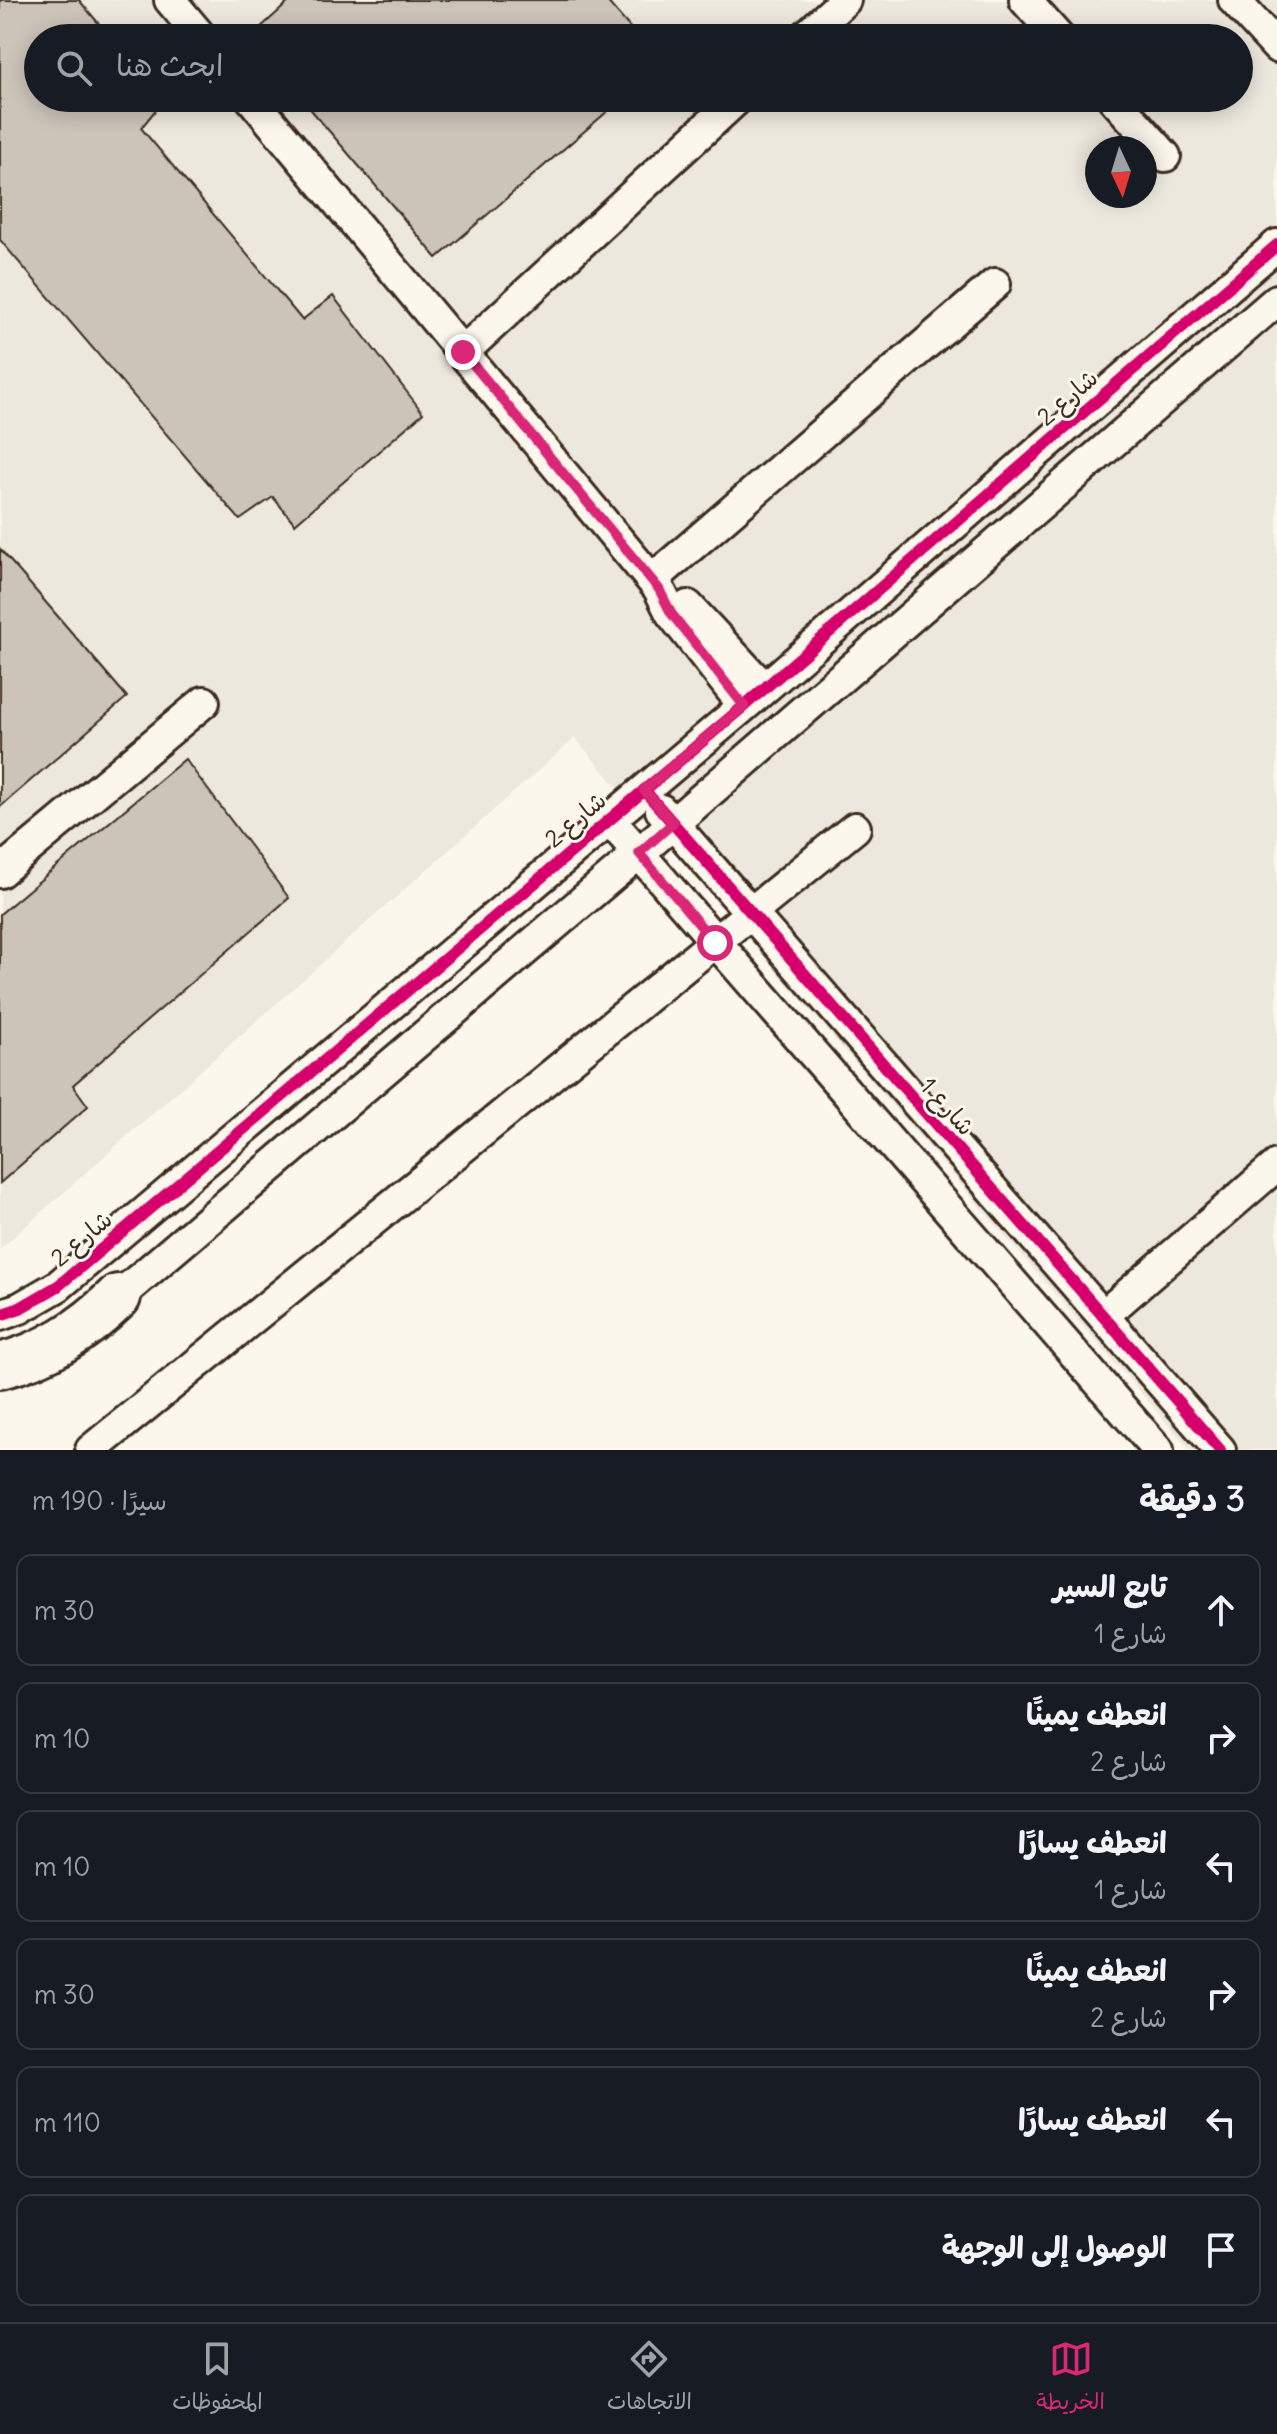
<!DOCTYPE html>
<html lang="ar">
<head>
<meta charset="utf-8">
<style>
	:root { --surface:#171b24; --page:#20242c; --text:#f1f3f6; --muted:#9ea1a6; --line:#363941; --accent:#db2777 }
	body { margin:0; font-family:Delius,"Playpen Sans Arabic",sans-serif; background:var(--page); color:var(--text); direction:rtl }
	.compass { position:absolute; left:1085px; top:136px; width:72px; height:72px; border-radius:50%; background:var(--surface); box-shadow:0 4px 20px #0003; rotate:176deg }
	.stop { position:absolute; width:24px; height:24px; margin:-18px; border:6px solid #db2777; border-radius:50%; background:#fff }
	.stop.end { background:#db2777; border-color:#fff; box-shadow:0 2px 8px #0008 }
	.list { margin:0; padding:0; list-style:none }
	h2 { display:flex; justify-content:space-between; align-items:center; height:104px; margin:0; padding:0 32px; font-size:34px }
	h2 small { font-size:26px; font-weight:400; color:var(--muted) }
	.list li { display:grid; grid-template-columns:52px 1fr auto; gap:24px; align-items:center; box-sizing:border-box; height:112px; margin:0 16px 16px; padding:0 16px; border:2px solid var(--line); border-radius:16px }
	.list b { display:block; font-size:30px; white-space:nowrap }
	.list p { margin:0; font-size:26px; white-space:nowrap; color:var(--muted) }
	.list em { font-size:26px; font-style:normal; color:var(--muted) }
	.icon { flex:none; width:44px; height:44px; fill:none; stroke:currentColor; stroke-width:2; stroke-linecap:round; stroke-linejoin:round }
	.map { position:relative; flex:none; width:1277px; height:1450px; overflow:hidden; direction:ltr }
	.search { position:absolute; background:var(--surface); box-shadow:0 4px 20px #0003; left:24px; right:24px; top:24px; height:88px; display:flex; align-items:center; gap:20px; box-sizing:border-box; padding:0 28px; border-radius:44px; color:var(--muted); font-size:30px }
	.sheet { height:872px; background:var(--surface) }
	nav { display:flex; justify-content:space-around; align-items:center; box-sizing:border-box; height:112px; border-top:2px solid var(--line); background:var(--surface); font-size:22px; color:var(--muted) }
	nav a { display:grid; justify-items:center; gap:4px }
	nav .on { color:var(--accent) }
	.map>svg:first-child { display:block }
</style>
</head>
<body>
<div class="map">
<svg width="1277" height="1450" viewBox="0 0 1277 1450">
	<rect width="100%" height="100%" fill="#fbf7ec"/>
	<filter id="ink" filterUnits="userSpaceOnUse"><feTurbulence type="fractalNoise" baseFrequency=".0125" numOctaves="2"/><feDisplacementMap in="SourceGraphic" scale="16" xChannelSelector="R" yChannelSelector="G"/><feConvolveMatrix kernelMatrix="1 2 1 2 8 2 1 2 1" color-interpolation-filters="sRGB"/></filter>
	<g filter="url(#ink)">
		<!-- built -->
		<path fill="#ede8dd" fill-rule="evenodd" d="M0,0H1277V1450H1190L575,738L0,1249ZM38,38H1239V98H38ZM1097,148H1145V196H1097Z"/>
		<!-- building -->
		<path fill="#ccc4b9" stroke="#3b2a1e" stroke-width="2" d="M0,0H79L111,38H38V98H161L163,101L141,128L302,320L333,296L423,413L295,524L273,497L240,520L0,240Z
			M291,0H606L639,38H249Z
			M301,98H623L437,258Z
			M0,549L127,697L0,807Z
			M185,759L289,898L73,1085L88,1106L0,1183V914Z"/>
		<g fill="none" stroke-linecap="round" stroke-linejoin="round">
			<defs>
				<path id="minor" d="M170,0L202,38
					M1025,0L1059,38
					M1234,0L1277,47
					M804,38L845,0
					M251,98L659,589L671,613L744,706
					M1113,98L1165,156
					M463,352L738,98
					M652,580L995,284
					M688,606L764,688
					M661,810L1220,1450
					M609,819L1158,1450
					M0,872L204,702
					M118,1297L639,853L1277,300
					M0,1315L20,1308L58,1286L744,706L1277,245
					M1104,1315L1277,1165
					M91,1450L855,828"/>
				<path id="highway" d="M0,1366C47,1354 83,1331 118,1297"/>
			</defs>
			<!-- minor casing -->
			<use href="#minor" stroke="#3b2a1e" stroke-width="36"/>
			<!-- highway casing -->
			<use href="#highway" stroke="#3b2a1e" stroke-width="50"/>
			<!-- minor -->
			<use href="#minor" stroke="#fbf7ec" stroke-width="30"/>
			<!-- highway -->
			<use href="#highway" stroke="#fbf7ec" stroke-width="44"/>
			<defs>
				<path id="cycleway" d="M644,790L1220,1450
					M0,1315L20,1308L58,1286L744,706L1277,245"/>
			</defs>
			<!-- cycleway casing -->
			<use href="#cycleway" stroke="#fbf7ec" stroke-width="17"/>
			<!-- cycleway -->
			<use href="#cycleway" stroke="#d6006c" stroke-width="12"/>
		</g>
	</g>
	<g fill="none" stroke-linecap="round" stroke-linejoin="round" filter="url(#ink)">
		<!-- route -->
		<path stroke="#db2777" stroke-width="10" d="M463,352L659,589L671,613L744,706L644,790L673,823L639,853L715,943"/>
	</g>
	<g text-anchor="middle" dominant-baseline="central" stroke-width="6" stroke-linejoin="round" paint-order="stroke">
		<!-- street labels -->
		<g font-size="24" fill="#3b2a1e" stroke="#fbf7ec">
			<text transform="translate(1067 397) rotate(-41)">شارع 2</text>
			<text transform="translate(575 819) rotate(-40)">شارع 2</text>
			<text transform="translate(948 1106) rotate(48)">شارع 1</text>
			<text transform="translate(81 1238) rotate(-40)">شارع 2</text>
		</g>
	</g>
</svg>
<svg class="compass" viewBox="-18 -18 36 36"><path d="M0-13l5 13h-10z" fill="#e53935"/><path d="M0 13l5-13h-10z" fill="#9ea1a6"/></svg>
<div class="stop" style="left:715px;top:943px"></div>
<div class="stop end" style="left:463px;top:352px"></div>
<div class="search"><svg class="icon" aria-label="search" viewBox="0 0 24 24"><circle cx="10" cy="10" r="6"/><path d="M15 15l6 6"/></svg>ابحث هنا</div>
</div>
<section class="sheet">
<h2>3 دقيقة<small>سيرًا · 190 m</small></h2>
<ul class="list">
<li><svg class="icon" aria-label="ahead" viewBox="0 0 24 24"><path d="M12 20V5M6 11l6-6 6 6"/></svg><div><b>تابع السير</b><p>شارع 1</p></div><em>30 m</em></li>
<li><svg class="icon" aria-label="right" viewBox="0 0 24 24"><path d="M7 20v-9h11M14 6l5 5-5 5"/></svg><div><b>انعطف يمينًا</b><p>شارع 2</p></div><em>10 m</em></li>
<li><svg class="icon" aria-label="left" viewBox="0 0 24 24"><path d="M17 20v-9H6M10 6l-5 5 5 5"/></svg><div><b>انعطف يسارًا</b><p>شارع 1</p></div><em>10 m</em></li>
<li><svg class="icon" aria-label="right" viewBox="0 0 24 24"><path d="M7 20v-9h11M14 6l5 5-5 5"/></svg><div><b>انعطف يمينًا</b><p>شارع 2</p></div><em>30 m</em></li>
<li><svg class="icon" aria-label="left" viewBox="0 0 24 24"><path d="M17 20v-9H6M10 6l-5 5 5 5"/></svg><div><b>انعطف يسارًا</b></div><em>110 m</em></li>
<li><svg class="icon" aria-label="arrive" viewBox="0 0 24 24"><path d="M6 21V4h12l-3 4 3 4H6"/></svg><div><b>الوصول إلى الوجهة</b></div></li>
</ul>
</section>
<nav>
<a class="on"><svg class="icon" aria-label="map" viewBox="0 0 24 24"><path d="M3 6l6-2 6 2 6-2v14l-6 2-6-2-6 2zM9 4v14M15 6v14"/></svg>الخريطة</a>
<a><svg class="icon" aria-label="directions" viewBox="0 0 24 24"><path d="M12 3l9 9-9 9-9-9zM9 14v-3h6M13 9l2 2-2 2"/></svg>الاتجاهات</a>
<a><svg class="icon" aria-label="saved" viewBox="0 0 24 24"><path d="M7 4h10v16l-5-4-5 4z"/></svg>المحفوظات</a>
</nav>
</body>
</html>
